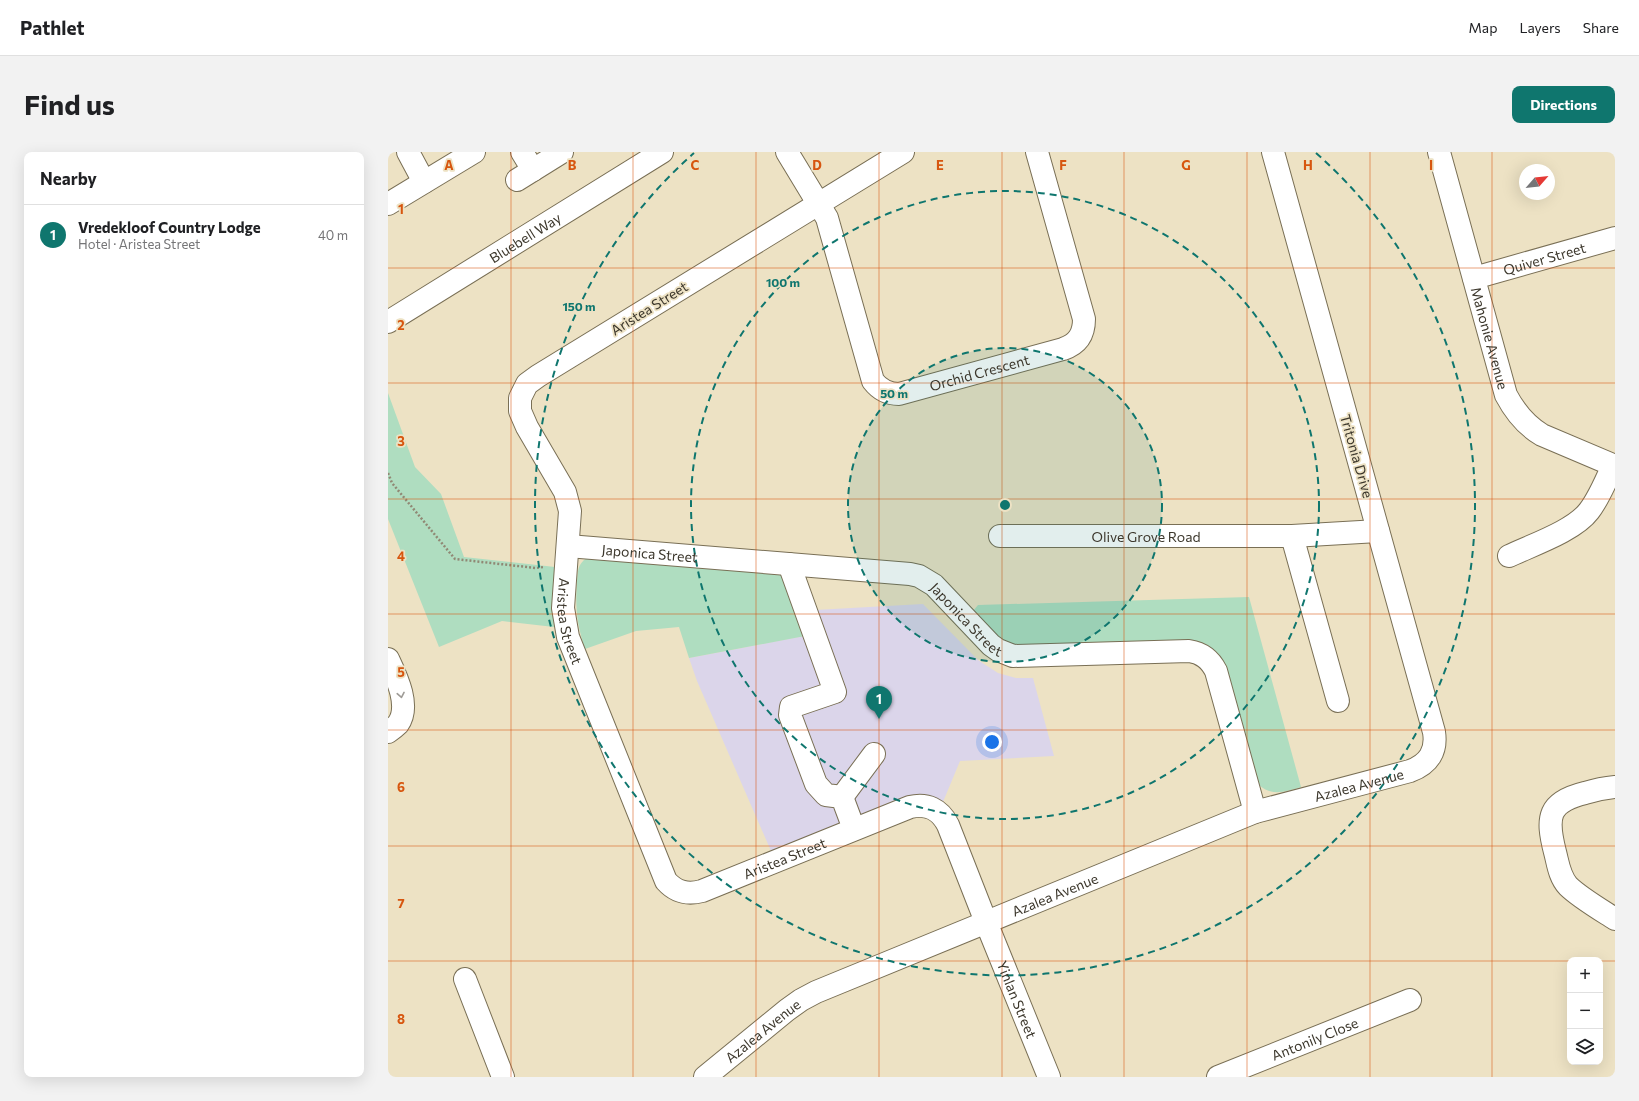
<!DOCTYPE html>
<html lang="en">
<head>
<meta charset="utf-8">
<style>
	:root { --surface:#fff; --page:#f2f2f2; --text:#202124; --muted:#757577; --line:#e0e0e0; --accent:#0f766e }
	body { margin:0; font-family:Commissioner,sans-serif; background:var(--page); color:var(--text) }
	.controls { position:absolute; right:12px; bottom:12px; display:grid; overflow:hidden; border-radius:8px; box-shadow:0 4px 16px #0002 }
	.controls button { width:36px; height:36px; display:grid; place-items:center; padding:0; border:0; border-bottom:1px solid var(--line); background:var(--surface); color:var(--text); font:20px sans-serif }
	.compass { position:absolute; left:1131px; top:12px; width:36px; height:36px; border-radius:50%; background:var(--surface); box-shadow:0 4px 16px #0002; rotate:62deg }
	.you { position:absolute; left:604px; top:590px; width:14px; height:14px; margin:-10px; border:3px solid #fff; border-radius:50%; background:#1a73e8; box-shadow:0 0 0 6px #1a73e833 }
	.badge { display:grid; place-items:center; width:26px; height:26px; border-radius:50%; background:var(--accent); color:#fff; font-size:13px; font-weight:700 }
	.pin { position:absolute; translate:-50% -33px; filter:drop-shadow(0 1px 2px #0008) }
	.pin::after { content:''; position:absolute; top:21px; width:14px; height:12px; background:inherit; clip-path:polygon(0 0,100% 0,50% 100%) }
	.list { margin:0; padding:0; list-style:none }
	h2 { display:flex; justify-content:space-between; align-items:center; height:52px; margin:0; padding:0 16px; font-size:17px }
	h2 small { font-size:13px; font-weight:400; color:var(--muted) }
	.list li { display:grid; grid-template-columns:26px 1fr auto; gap:12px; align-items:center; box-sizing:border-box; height:60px; padding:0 16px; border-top:1px solid var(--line) }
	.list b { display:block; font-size:15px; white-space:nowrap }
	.list p { margin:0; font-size:13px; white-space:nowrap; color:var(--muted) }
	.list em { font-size:13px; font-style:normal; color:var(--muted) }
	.icon { flex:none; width:22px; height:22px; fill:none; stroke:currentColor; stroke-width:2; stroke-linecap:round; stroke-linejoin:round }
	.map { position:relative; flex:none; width:1227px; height:925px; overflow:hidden; border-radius:8px }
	header { display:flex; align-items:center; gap:24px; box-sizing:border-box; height:56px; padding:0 20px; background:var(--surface); border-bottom:1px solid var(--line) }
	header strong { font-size:19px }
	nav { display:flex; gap:22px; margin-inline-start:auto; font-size:14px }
	.intro { display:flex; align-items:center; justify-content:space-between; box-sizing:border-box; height:96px; padding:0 24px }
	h1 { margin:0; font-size:28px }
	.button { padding:10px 18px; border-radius:8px; background:var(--accent); color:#fff; font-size:14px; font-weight:700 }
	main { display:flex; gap:24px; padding:0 24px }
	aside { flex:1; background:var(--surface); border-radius:8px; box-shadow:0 4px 16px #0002 }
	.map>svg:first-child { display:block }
</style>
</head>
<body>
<header>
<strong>Pathlet</strong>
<nav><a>Map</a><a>Layers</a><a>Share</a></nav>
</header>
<div class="intro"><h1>Find us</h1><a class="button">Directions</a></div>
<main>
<aside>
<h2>Nearby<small></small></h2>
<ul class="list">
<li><span class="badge">1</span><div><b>Vredekloof Country Lodge</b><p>Hotel · Aristea Street</p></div><em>40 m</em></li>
</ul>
</aside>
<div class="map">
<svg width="1227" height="925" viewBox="0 0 1227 925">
	<rect width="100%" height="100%" fill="#ede2c4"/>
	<!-- commercial -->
	<path fill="#dbd5ea" d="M535,452L590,508L610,521L628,526H645L666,604L572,609L555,650L540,643H528L518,645L383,699L309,529L301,506L416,484L409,459Z"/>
	<!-- green -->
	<path fill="#afddc0" d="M0,241L27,315L53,342L76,405L167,415L164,452L166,475L114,469L51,495L0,367Z
		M199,406L396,421L417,484L301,506L291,475L248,479L197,497C189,472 187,457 189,430C190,420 189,412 199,406Z
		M861,445L913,635C897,640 883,645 870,632L830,505L629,495L614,489L585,459L590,453Z"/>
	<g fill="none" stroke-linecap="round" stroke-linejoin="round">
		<defs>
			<g id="minor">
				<path d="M20,0L36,30"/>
				<path d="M134,0L145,18"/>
				<path id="s1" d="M399,0L439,66L485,229C492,238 500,242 511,242L675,197C690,192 696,182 696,167L649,0"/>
				<path id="s2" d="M515,0L150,224L139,232L132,246V259L139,275L177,340L182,359L175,456L180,485L278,729C288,740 299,743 314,739L522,655C539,651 552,657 560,673L598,770L661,925"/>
				<path id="s3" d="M1051,0L1118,243C1127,260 1137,273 1154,283L1227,314"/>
				<path d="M129,28L174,0"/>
				<path d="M0,52L86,0"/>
				<path id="s4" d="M1086,126L1227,86"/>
				<path id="s5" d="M0,170L274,0"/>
				<path id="s6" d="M612,384H904L990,379"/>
				<path d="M904,384L950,549"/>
				<path id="s7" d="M180,394L522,422L531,424L546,433L603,493L610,498L625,504L801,499C814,501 822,507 828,519L867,660"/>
				<path d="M1121,404C1144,393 1186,379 1201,359C1211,346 1218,329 1225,313"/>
				<path d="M401,412L447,540L403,555L402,563L428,632L438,643L454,645L466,677"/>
				<path d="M0,507C8,524 23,554 10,572C7,575 3,578 0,580"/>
				<path d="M1227,635C1216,636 1207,638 1197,641C1160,650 1158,665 1167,700C1170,711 1171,724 1180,734C1191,745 1213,758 1227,767"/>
				<path d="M454,645L486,602"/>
				<path d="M77,827L115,925"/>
				<path id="s8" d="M317,925L399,858L413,848L428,840L867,660L1022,619C1041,612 1049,599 1046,580L885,0"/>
				<path id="s9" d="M830,925L1022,848"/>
			</g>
		</defs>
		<!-- minor casing -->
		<use href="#minor" stroke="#796f55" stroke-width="24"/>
		<!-- path -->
		<path stroke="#908874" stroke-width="2.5" stroke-dasharray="2 2" stroke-linecap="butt" d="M0,321L4,331L67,407L148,416L156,415"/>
		<!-- minor -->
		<use href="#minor" stroke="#fff" stroke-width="22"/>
	</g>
	<!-- one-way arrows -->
	<defs><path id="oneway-chevron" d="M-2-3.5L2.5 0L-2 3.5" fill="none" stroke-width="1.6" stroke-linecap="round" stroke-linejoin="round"/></defs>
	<use stroke="#9e9b96" href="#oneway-chevron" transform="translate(13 543) rotate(79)"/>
	<!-- grid -->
	<path fill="none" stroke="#d7560f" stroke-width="1" stroke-opacity="0.55" d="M123,0V925M245,0V925M368,0V925M491,0V925M614,0V925M736,0V925M859,0V925M982,0V925M1104,0V925M0,116H1227M0,231H1227M0,347H1227M0,462H1227M0,578H1227M0,694H1227M0,809H1182M1212,809H1227"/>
	<!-- distance rings -->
	<circle cx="617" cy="353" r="157" fill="#0f766e" fill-opacity=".12"/>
	<g fill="none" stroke="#0f766e" stroke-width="2" stroke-dasharray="7 5">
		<circle cx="617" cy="353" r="157"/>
		<circle cx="617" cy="353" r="314"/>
		<path d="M928 1A470 470 0 1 1 306 1"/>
	</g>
	<g text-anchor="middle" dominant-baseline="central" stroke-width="3.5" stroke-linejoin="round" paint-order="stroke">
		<!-- street labels -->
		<g font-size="14" fill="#3c372c" stroke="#ede2c4">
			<text stroke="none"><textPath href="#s5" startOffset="161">Bluebell Way</textPath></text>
			<text stroke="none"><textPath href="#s4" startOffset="73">Quiver Street</textPath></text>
			<text transform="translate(261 156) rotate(-32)">Aristea Street</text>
			<text stroke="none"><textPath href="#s3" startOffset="193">Mahonie Avenue</textPath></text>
			<text stroke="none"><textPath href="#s1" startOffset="360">Orchid Crescent</textPath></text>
			<text transform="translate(969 304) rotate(74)">Tritonia Drive</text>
			<text stroke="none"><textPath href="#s6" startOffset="146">Olive Grove Road</textPath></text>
			<text stroke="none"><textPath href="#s7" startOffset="82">Japonica Street</textPath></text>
			<text stroke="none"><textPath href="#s7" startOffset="417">Japonica Street</textPath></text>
			<text stroke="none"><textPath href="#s2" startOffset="694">Aristea Street</textPath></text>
			<text stroke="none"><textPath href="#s8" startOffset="722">Azalea Avenue</textPath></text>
			<text stroke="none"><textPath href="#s2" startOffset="1101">Aristea Street</textPath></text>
			<text stroke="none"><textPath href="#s8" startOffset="398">Azalea Avenue</textPath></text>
			<text stroke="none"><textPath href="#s2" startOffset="1470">Yinlan Street</textPath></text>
			<text stroke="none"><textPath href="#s8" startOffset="74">Azalea Avenue</textPath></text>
			<text stroke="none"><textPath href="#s9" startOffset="104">Antonily Close</textPath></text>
		</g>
	</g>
	<g font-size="13" text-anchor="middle" font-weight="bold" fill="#d7560f" stroke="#ede2c4" stroke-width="3.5" stroke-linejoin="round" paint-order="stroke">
		<text x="61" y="18">A</text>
		<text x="184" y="18">B</text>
		<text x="307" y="18">C</text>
		<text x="429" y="18">D</text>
		<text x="552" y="18">E</text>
		<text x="675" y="18">F</text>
		<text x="798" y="18">G</text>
		<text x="920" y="18">H</text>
		<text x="1043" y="18">I</text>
		<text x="13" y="62">1</text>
		<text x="13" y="178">2</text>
		<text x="13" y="294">3</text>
		<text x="13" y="409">4</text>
		<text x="13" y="525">5</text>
		<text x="13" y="640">6</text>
		<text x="13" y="756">7</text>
		<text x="13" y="872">8</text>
	</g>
	<circle cx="617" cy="353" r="6" fill="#0f766e" stroke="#ede2c4" stroke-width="2"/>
	<g font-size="12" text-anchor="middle" font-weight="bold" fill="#0f766e" stroke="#ede2c4" stroke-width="3.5" stroke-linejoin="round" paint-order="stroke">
		<text x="395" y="135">100 m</text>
		<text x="191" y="159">150 m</text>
		<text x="506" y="246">50 m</text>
	</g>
</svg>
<div class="controls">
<button>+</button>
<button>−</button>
<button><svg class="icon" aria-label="layers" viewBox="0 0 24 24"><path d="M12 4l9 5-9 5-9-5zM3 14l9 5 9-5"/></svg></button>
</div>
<svg class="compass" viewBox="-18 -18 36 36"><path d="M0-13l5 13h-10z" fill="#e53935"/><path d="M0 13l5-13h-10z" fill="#757577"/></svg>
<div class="you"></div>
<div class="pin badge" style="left:491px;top:567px">1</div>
</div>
</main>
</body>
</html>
